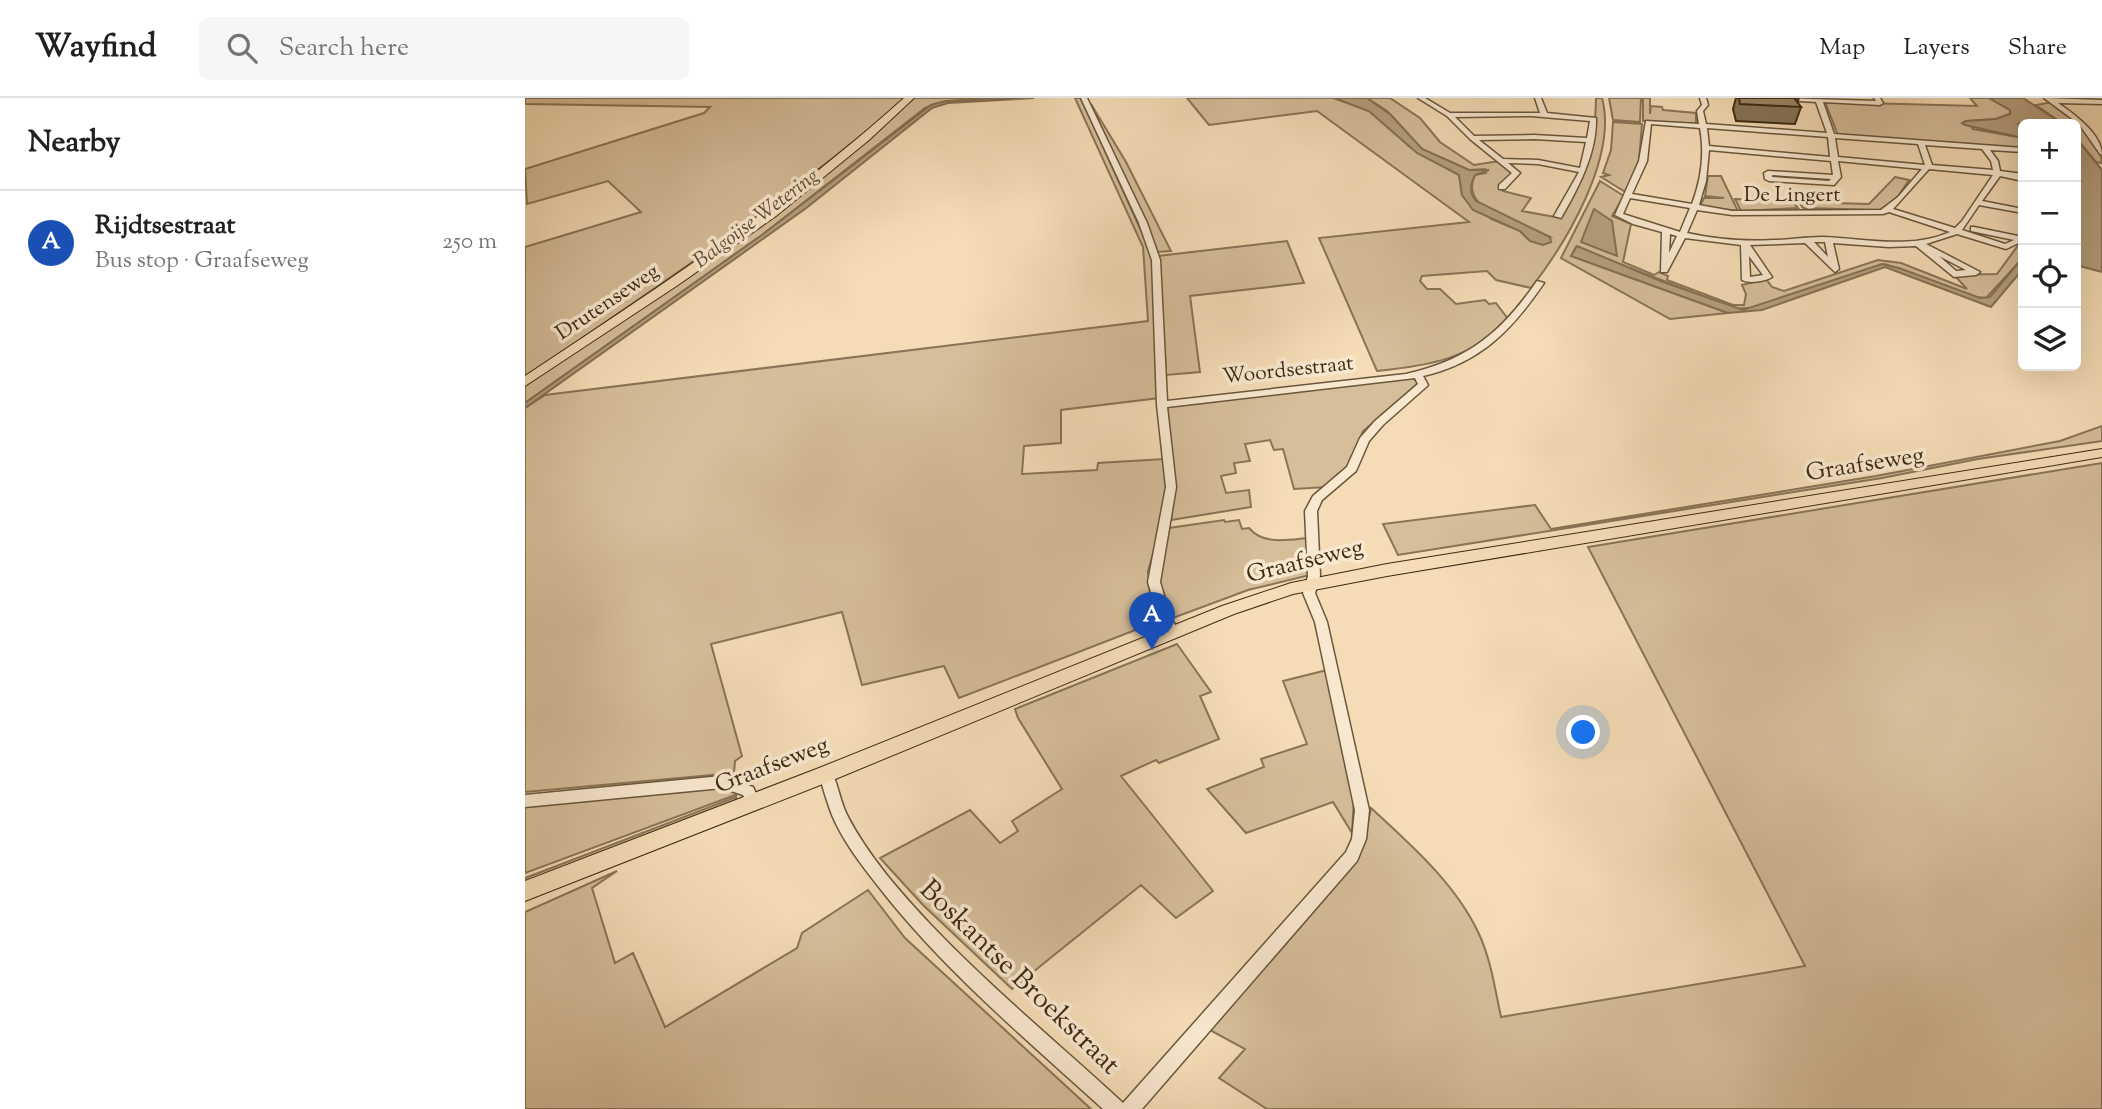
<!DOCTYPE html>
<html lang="en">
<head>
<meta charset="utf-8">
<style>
	:root { --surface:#fff; --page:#f6f6f6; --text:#202124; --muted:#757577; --line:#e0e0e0; --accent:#8f2418 }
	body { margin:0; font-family:"Sorts Mill Goudy",serif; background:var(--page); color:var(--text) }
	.controls { position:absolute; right:21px; top:21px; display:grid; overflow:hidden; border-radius:10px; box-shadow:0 7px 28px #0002 }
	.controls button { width:63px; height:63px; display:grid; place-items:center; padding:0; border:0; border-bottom:2px solid var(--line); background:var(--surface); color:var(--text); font:35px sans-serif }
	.you { position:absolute; left:1059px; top:635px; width:24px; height:24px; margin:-18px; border:5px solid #fff; border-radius:50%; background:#1a73e8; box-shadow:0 0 0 10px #1a73e833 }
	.badge { display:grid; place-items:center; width:46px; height:46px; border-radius:50%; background:var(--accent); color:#fff; font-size:23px; font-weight:700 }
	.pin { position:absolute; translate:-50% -58px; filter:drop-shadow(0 2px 4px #0008) }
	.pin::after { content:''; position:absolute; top:37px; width:24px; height:21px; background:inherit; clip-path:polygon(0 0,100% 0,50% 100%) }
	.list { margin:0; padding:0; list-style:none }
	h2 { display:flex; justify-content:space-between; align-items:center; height:91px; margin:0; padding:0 28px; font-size:30px }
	h2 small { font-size:23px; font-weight:400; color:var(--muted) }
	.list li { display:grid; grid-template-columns:46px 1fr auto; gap:21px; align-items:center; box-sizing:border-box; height:105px; padding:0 28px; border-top:2px solid var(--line) }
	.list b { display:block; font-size:26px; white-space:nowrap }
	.list p { margin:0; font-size:23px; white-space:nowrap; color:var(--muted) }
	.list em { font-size:23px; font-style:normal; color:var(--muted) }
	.icon { flex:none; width:38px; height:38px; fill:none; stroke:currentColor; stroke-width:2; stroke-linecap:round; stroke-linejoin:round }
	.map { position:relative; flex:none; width:1577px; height:1011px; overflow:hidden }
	header { display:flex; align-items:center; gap:42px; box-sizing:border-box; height:98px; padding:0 35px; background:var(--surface); border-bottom:2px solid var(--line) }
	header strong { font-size:33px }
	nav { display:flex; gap:38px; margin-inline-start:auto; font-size:24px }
	.search { width:490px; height:63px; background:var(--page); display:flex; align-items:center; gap:18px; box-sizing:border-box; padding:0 24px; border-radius:10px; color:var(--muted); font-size:26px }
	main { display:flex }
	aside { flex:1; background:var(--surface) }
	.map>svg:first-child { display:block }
</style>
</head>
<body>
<header>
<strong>Wayfind</strong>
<div class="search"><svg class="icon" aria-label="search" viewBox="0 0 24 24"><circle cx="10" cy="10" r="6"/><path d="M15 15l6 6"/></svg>Search here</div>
<nav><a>Map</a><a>Layers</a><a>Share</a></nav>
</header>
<main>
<aside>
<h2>Nearby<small></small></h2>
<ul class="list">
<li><span class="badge" style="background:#1a4fb4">A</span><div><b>Rijdtsestraat</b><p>Bus stop · Graafseweg</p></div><em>250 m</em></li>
</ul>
</aside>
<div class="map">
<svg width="1577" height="1011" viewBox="0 0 1577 1011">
	<rect width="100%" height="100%" fill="#f5dcb6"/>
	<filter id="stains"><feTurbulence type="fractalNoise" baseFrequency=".00286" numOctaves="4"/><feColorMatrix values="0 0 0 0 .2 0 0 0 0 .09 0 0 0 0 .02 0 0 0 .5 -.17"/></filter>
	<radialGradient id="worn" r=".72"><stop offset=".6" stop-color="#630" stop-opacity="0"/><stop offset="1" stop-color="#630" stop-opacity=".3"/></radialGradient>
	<!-- green -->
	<path fill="#d6be9a" stroke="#897456" stroke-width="2" d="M0,0H381C261,103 131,190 0,279V149L116,114L83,83L2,106L0,71L179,15L185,9L0,6Z
		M388,0H482L421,3L400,10L237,137L0,305V288L148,187Z
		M550,0H556L627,157L634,300L536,312V345L499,348L497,376L572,372L573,365L639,361L641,392L639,418L623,473L625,496L634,523L434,600L419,568L337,587L317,514L186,546L217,658L210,663L209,675L0,694V310L20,297L623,223L618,149Z
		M662,0H809L844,13L885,49L934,77L937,97L966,121L995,133L1005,143L1025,139C1000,129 932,113 950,77L961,75L960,71L944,72L897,51L862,13L842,0H865L895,20L915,44L949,67L974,63L987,75L978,93L1006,100L997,113L1035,120C1062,78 1070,50 1071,0H1077C1093,59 1041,145 1006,190L971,182L962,173L897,178L895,183L902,191H915L931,206L960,202L964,206L971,205L983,221C949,261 902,268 852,273L794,140L944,124L792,13L684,27Z
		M1084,0H1116L1115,24L1088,22Z
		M1118,0H1125V16L1126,8L1137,9L1138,12L1171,15V26L1118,23Z
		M1445,0H1464L1485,12V16L1471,21L1441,23L1448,31L1498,40V50L1313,37L1300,4L1452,8Z
		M1528,4C1542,16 1577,46 1577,65L1571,64L1551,40V26H1538L1511,7Z
		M566,6L601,64L646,153L632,154Z
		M1088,24L1117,26L1114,63L1102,95L1076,79L1084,77L1078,75L1086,52Z
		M1183,78H1196L1213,113L1175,108L1179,100H1199L1180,98Z
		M1370,79L1384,82L1370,103L1354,112L1278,110L1274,104L1344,106Z
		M1075,83L1099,98L1087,118L1106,126L1098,164L1129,177L1134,174L1143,178L1142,182L1208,207H1219L1221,196L1217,187L1241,181L1247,189L1259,193L1353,162L1376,165L1442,191L1429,177L1472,176L1497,142L1498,160L1461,200L1448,199L1360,166L1233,209L1211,211L1051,149L1046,158L1203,215L1145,221L1036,160Z
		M1210,101L1267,103L1273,110L1216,113Z
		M762,143L779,185L665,198L675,274L641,277L633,158Z
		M880,279L888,280L894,286L838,333L825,368L802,389L769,391L758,351L749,352L745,342L720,346L725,363L709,365L711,375L696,378L701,395L724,392L726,409L646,422L650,387L642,308Z
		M1577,328V343L1453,361L1357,380L873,457L858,426L1010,407L1026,431L1351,378L1535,343Z
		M1577,365V1011H742L694,980L720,951L683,931L837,751L846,710C886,747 931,786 954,836C966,862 970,891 976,919L1280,868L1063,449Z
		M699,422L700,424L714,422L717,431L724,430C738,447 762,442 782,440L785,477L723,492L648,520L633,480L644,430Z
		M652,546L686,594L675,598L694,641L634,665L631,662L596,678L688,793L651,820L616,787L487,891L398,807L355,760L445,712L475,745L493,733L487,723L537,691L493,620L490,611Z
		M802,572L829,700L827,735L808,704L721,735L682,691L739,669L736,661L782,646L758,583Z
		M186,687L213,692V696L0,775V708Z
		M211,699V703L0,789V780Z
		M92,773L67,790L90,865L108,855L140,929L272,850L277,835L343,792L380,840L566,1011H0V814Z"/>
	<!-- water -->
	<path fill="#b69f7e" stroke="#857053" stroke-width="2" d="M509,0L423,5L407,10L280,111L0,310V305L237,137L406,7L421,3Z
		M809,0H842L866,17L897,51L944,72H964L950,77C945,87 944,94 951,103L1025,139L1026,144L1018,147L1005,143L995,133L948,112L937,97L934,77L892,55L844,13Z
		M1464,0H1498L1538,26H1507L1502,22L1493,26L1498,29V40L1440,27L1437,25L1441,23L1471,21L1485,16V12Z
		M1551,40L1577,72V174L1551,167L1555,157Z
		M1069,111L1087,123L1092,158L1056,144Z
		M1052,148L1138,184L1218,212L1357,166L1374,170L1455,200L1465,199L1498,159V171L1466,209L1360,169L1237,212L1203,215L1046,158Z"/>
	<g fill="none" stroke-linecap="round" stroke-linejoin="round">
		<defs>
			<path id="street" d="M556,0H562L622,125L635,162L642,303L881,276C943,262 976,235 1012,183L1019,185C987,232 955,265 898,278L903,287L901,289L858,327L844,343L831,373L797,402L792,413L795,478L790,495L802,524L844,712L841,741L832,763L617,1011H578C502,942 421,874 357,793C339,770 318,744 307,717C302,704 298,690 294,676L296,672L301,670L306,672C313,686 315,703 322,717C343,758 375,794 406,827C467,891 534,946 598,1005L821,754L827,741L830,712L790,524L778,495L783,478L780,413L788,398L822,369L835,340L850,323L893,286L890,280L642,309L651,389L635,484L645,518L654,534L648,538L644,537L633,518L623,484L641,389L632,307L627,162L614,125Z
				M893,0H900L925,15H1015L1010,0H1016L1022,15L1071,20C1072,54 1054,89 1036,120L1029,118L1054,74L1013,66L983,65L995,75L980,91H974V87L987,75L945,41L922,18ZM1006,18L1065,23L1062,40L1009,37L949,38L930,19ZM1009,41L1061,44L1055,70L1013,62L978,61L954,42Z
				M1175,0H1181L1183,7L1178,13L1181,26L1302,35L1291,4L1257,2L1254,0L1351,3L1349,0H1355L1358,5L1355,7L1298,4L1309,36L1498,50V54L1465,52L1473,63L1475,73L1498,76V83L1475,78L1457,103L1498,111V115L1454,107L1437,132L1480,146L1489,142L1446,133V129H1449L1498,139V143L1481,151L1432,136L1401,146L1455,174L1451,177L1429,179L1391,148L1364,149L1308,145L1314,171L1310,174L1280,145L1225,147L1247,179C1241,183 1224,186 1217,182L1216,147L1160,140L1142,174H1136L1137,134L1108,126L1090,117L1114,63L1121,23L1174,26L1172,13L1177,7ZM1126,26L1175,30C1180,56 1176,82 1167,106L1107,96L1122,63ZM1182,30L1303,39L1305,59L1184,48ZM1310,40L1393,46L1400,67L1313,59ZM1400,47L1457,51L1466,63L1468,72L1407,67ZM1184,52L1306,63L1308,77L1243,73L1239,75L1240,81L1244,83L1309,87L1316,79L1313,63L1397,71L1373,99L1356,112L1207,113L1174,107L1181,83ZM1404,71L1468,77L1437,123L1430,130L1368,111ZM1247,77L1306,81L1304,83L1247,79ZM1105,100L1165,110L1155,134L1098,116ZM1172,112L1207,117L1358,116L1364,114L1425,134C1384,152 1339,140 1296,139C1280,139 1264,142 1248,142C1219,144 1190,141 1162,135ZM1145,136L1152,138L1144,155ZM1289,144H1300L1303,159ZM1224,158L1238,177L1225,179ZM1414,158L1441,172L1431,173Z
				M1519,0L1577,2V6L1533,5C1549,16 1577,36 1577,57L1575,56L1554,26Z
				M197,678L228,689L235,704L233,708L228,710L223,708L218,697L197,690L0,709V697Z"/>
			<path id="primary" d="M379,0H389L344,42L251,118L153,187L0,288V278C131,191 262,106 379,0Z
				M1577,351V359L862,478L768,496L709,516L308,682L0,803V783L294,670L697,508L766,485L862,466Z"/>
		</defs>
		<!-- street casing -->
		<use href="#street" stroke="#6a563b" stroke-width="3"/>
		<!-- primary casing -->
		<use href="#primary" stroke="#3c2a12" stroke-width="2"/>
		<!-- street -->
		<use href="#street" fill="#f8e8d0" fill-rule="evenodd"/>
		<!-- primary -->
		<use href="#primary" fill="#f5dcb6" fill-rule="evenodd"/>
	</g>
	<!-- wall -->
	<path fill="#867459" stroke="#3c2a12" stroke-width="2" d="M1211,0H1274L1272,5L1276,9L1270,26L1211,23L1208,11Z"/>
	<!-- building -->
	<path fill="#9c8767" stroke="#3c2a12" stroke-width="2" d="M1214,0H1269L1276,9L1215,6Z"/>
	<g text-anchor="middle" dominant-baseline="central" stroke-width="7" stroke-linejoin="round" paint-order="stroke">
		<!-- far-street labels -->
		<g font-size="21" fill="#3c2a12" stroke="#f8e8d0">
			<text x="1267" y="98">De Lingert</text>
			<text transform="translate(83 205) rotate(-34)">Drutenseweg</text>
			<text transform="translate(763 273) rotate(-6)">Woordsestraat</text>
		</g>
		<!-- far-water labels -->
		<g font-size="21" font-style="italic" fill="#614d32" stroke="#f8e8d0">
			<text transform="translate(232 121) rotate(-37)">Balgoijse Wetering</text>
		</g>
		<!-- street labels -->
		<g font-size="24" fill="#3c2a12" stroke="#f8e8d0">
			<text transform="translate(1340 367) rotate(-9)">Graafseweg</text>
			<text transform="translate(780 464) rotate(-14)">Graafseweg</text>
			<text transform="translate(247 668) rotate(-21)">Graafseweg</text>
		</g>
		<!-- near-street labels -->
		<g font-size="28" fill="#3c2a12" stroke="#f8e8d0">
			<text transform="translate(494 880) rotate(44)">Boskantse Broekstraat</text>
		</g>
	</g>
	<rect width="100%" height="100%" filter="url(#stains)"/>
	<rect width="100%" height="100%" fill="url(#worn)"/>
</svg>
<div class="controls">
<button>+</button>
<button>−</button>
<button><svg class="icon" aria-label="locate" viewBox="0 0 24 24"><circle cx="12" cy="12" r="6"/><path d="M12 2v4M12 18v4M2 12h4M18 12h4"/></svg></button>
<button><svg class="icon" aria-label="layers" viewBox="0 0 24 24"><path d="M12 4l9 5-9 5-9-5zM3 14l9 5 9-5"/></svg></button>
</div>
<div class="you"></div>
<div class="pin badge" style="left:627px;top:552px;background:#1a4fb4">A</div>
</div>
</main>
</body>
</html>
